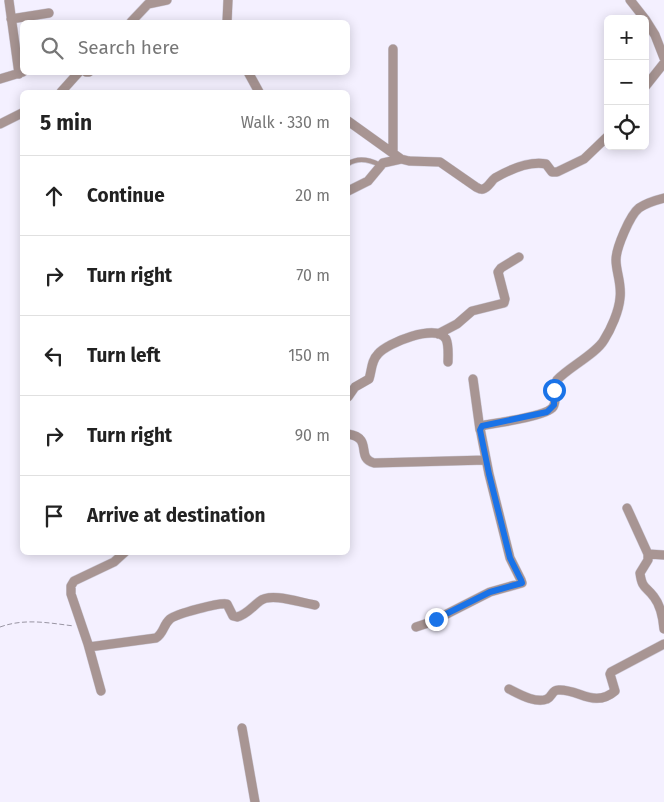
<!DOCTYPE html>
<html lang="en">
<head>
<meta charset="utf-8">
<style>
	:root { --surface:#fff; --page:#f2f2f2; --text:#222; --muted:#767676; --line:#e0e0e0 }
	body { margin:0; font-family:"Fira Sans",sans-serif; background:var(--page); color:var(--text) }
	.controls { position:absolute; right:15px; top:15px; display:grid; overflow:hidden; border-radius:8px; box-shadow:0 2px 12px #0003 }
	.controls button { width:45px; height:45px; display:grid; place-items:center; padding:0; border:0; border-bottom:1px solid var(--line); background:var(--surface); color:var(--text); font:25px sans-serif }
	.stop { position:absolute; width:15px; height:15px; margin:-11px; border:4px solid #1a73e8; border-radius:50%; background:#fff }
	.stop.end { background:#1a73e8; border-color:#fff; box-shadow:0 1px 5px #0008 }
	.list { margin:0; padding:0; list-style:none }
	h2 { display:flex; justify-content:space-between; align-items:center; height:65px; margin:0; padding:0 20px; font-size:21px }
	h2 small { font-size:16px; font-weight:400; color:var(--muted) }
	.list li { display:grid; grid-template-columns:32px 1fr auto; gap:15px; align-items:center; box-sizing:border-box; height:80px; padding:0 20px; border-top:1px solid var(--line) }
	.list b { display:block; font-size:19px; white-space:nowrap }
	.list em { font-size:16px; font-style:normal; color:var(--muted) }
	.icon { flex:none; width:28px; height:28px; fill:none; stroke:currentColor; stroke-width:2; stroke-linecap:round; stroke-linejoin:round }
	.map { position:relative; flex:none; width:664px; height:802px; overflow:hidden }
	.search { position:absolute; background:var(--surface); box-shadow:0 2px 12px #0003; left:20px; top:20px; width:330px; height:55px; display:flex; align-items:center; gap:12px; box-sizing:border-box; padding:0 18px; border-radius:8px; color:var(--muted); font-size:19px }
	.panel { position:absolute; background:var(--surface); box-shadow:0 2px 12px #0003; left:20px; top:90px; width:330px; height:465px; border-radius:8px }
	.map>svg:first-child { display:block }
</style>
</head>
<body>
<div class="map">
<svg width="664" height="802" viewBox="0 0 664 802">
	<rect width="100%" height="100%" fill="#f4f0ff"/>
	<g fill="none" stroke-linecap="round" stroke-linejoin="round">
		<defs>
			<path id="lane" d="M348,164C358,157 370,160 380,165"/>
			<path id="street" d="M630,0L645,19
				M9,1L19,74
				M11,19L49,13
				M645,19L655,35L664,58
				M131,22L148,4L167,0
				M227,22L228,0
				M393,49V153
				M86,72H89
				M248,72L259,92
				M0,79L23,72
				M645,87L664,63
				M61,92L79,72
				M348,121L401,159L409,161L440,162L476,187C478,188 481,190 483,189C488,188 491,181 495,178C509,170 530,161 546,164L552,172H557L584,159L608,136
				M0,124L22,113
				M348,191L368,181L383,163L401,159
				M438,334L457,324L472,311L504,303L505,299L498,272L501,268L519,257
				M473,379L480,430
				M348,397L355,387L369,379C372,370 371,361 378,354C387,343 436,323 446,339C449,345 448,356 448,362
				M348,434C374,438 355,458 374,463L486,460
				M627,508L648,554V560L640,573C642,589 646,586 654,597C661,606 663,618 664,629
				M648,554L664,555
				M416,627L431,622L490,592L522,583L521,580L510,558L489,474L480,428L485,425C497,423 547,416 553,407C558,399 553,389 557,380C569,367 596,354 604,340C611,329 619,311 620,298C622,284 616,272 616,260C616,248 630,215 639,208C646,203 656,200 664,198
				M89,647L156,638C164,633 163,625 170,619C176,614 220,602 227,604L233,616L237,617C246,615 252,607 260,601C271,592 301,603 315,605
				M509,689C519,694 536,704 547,699C552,697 552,690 558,690C578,688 594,709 615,691L610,674L611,672L664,644
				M101,691L88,644L71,594V586L74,581L114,562L125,552
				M242,728L255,802"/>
		</defs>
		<!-- lane casing -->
		<use href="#lane" stroke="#cfcbd9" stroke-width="5.5"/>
		<!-- street casing -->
		<use href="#street" stroke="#cfcbd9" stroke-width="10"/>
		<!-- path -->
		<path stroke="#9995a3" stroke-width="1" stroke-dasharray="5 2.5" stroke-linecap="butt" d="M0,627C25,618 49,623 74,626"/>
		<!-- lane -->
		<use href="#lane" stroke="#a89593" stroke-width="4.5"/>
		<!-- street -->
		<use href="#street" stroke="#a89593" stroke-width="9"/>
	</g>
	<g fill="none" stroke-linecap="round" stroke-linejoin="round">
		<!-- route -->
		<path stroke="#1a73e8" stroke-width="6" d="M436,619L490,592L522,583L521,580L510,558L489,474L480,430L482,426L547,412L554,405V390"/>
	</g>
</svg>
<div class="controls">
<button>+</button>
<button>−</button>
<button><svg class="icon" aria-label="locate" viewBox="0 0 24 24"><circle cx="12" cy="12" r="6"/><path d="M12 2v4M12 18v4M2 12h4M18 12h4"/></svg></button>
</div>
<div class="stop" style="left:554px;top:390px"></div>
<div class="stop end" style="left:436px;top:619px"></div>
<div class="search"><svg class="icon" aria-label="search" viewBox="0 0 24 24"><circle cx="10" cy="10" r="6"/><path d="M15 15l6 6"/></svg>Search here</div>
<section class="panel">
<h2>5 min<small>Walk · 330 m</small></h2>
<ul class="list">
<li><svg class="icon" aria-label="ahead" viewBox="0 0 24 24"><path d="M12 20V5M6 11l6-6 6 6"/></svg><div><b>Continue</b></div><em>20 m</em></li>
<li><svg class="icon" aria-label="right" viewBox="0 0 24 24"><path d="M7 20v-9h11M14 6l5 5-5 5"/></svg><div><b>Turn right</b></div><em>70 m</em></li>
<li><svg class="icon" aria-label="left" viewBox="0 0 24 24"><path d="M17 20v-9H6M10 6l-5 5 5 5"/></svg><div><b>Turn left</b></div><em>150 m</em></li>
<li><svg class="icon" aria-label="right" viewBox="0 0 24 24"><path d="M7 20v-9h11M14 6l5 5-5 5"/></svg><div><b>Turn right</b></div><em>90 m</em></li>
<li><svg class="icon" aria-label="arrive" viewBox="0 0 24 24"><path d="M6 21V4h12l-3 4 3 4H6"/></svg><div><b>Arrive at destination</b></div></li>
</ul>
</section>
</div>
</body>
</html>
